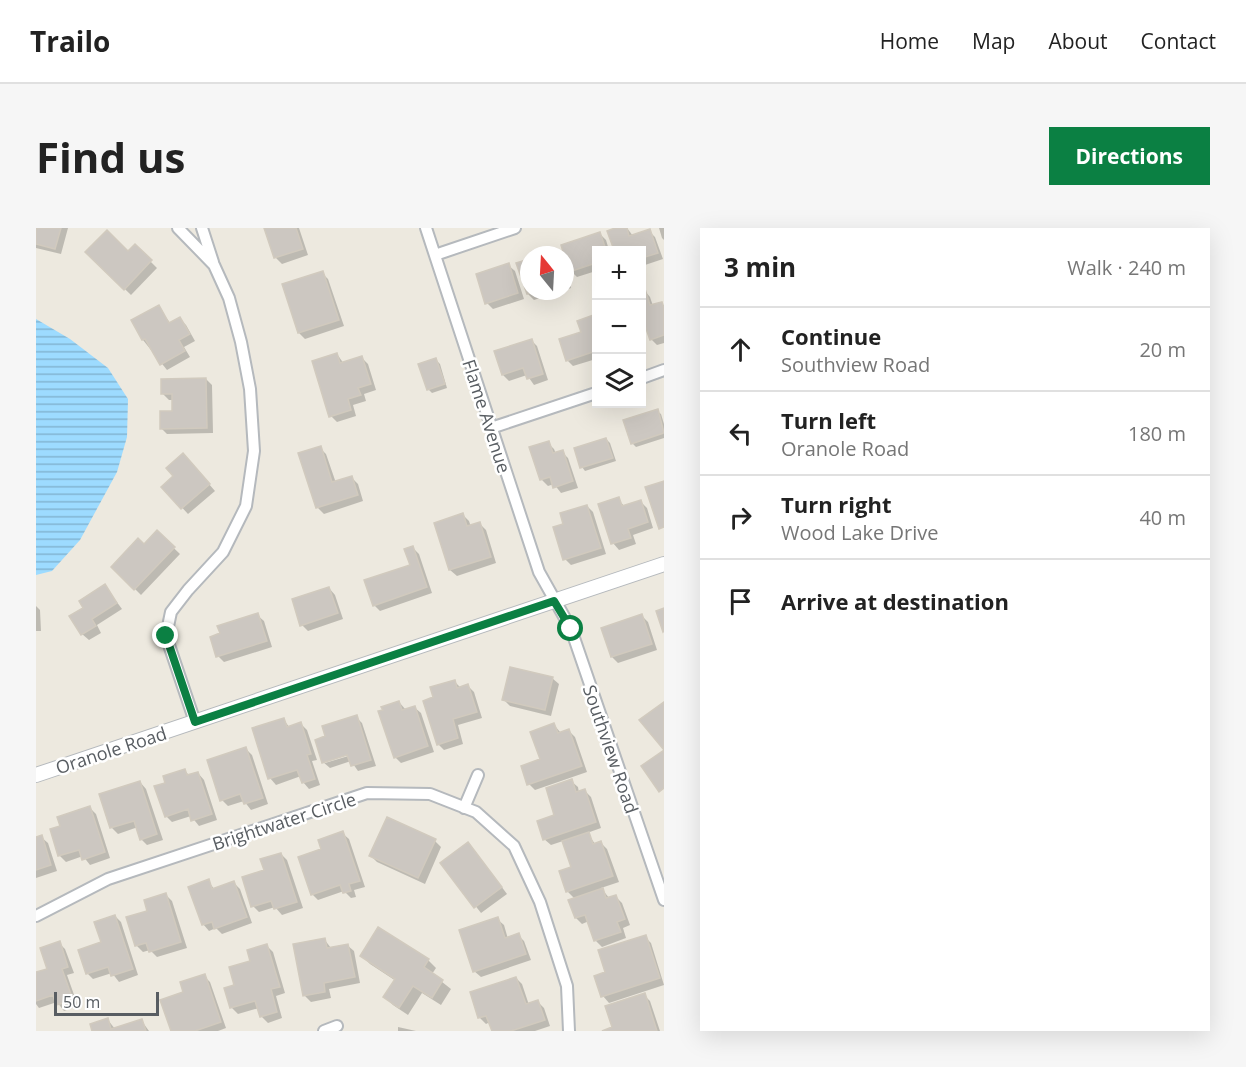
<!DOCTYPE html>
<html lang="en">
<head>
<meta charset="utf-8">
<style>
	:root { --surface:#fff; --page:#f6f6f6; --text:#222; --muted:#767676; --line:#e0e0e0; --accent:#0b8043 }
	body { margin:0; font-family:"Open Sans",sans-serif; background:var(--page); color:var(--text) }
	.controls { position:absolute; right:18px; top:18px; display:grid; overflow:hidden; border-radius:0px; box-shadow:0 6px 24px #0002 }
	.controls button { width:54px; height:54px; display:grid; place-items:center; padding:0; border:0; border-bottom:2px solid var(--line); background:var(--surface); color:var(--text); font:30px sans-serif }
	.compass { position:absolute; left:484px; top:18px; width:54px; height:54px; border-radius:50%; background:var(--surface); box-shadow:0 6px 24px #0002; rotate:342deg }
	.scale { position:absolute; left:18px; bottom:15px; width:105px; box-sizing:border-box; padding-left:6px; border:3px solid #585d62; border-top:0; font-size:16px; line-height:21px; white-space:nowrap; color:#585d62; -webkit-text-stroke:4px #fff; paint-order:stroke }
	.stop { position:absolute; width:18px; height:18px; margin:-14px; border:4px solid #0b8043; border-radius:50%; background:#fff }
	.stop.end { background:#0b8043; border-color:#fff; box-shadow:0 2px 6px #0008 }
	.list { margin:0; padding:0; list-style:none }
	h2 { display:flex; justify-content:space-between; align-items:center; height:78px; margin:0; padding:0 24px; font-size:26px }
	h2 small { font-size:20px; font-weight:400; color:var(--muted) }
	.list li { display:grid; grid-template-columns:39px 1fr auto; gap:18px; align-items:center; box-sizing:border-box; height:84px; padding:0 24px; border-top:2px solid var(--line) }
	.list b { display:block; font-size:22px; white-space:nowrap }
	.list p { margin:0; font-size:20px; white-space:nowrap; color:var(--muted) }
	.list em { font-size:20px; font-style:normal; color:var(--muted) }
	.icon { flex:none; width:33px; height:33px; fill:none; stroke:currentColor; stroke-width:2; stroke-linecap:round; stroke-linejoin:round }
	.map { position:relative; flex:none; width:628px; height:803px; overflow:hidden; border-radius:0px }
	header { display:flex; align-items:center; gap:36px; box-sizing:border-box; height:84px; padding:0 30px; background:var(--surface); border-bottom:2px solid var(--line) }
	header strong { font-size:28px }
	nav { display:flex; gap:33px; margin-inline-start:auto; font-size:21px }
	.intro { display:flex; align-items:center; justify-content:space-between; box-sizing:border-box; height:144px; padding:0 36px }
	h1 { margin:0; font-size:42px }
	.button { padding:15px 27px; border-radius:0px; background:var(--accent); color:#fff; font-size:21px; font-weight:700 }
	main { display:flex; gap:36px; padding:0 36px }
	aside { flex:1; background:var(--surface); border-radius:0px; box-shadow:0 6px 24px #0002 }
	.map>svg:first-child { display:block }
</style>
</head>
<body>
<header>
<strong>Trailo</strong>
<nav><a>Home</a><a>Map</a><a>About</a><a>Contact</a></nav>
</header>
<div class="intro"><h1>Find us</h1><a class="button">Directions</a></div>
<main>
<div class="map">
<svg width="628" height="803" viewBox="0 0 628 803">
	<defs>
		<pattern id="water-rules" width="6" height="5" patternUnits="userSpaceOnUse" patternTransform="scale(1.5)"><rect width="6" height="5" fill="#9ddbff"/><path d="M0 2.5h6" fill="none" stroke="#83b5d2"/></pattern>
	</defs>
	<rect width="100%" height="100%" fill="#ede9df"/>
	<!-- water -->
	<path fill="url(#water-rules)" d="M0,91L34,111L72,140L92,171L91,209L81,244L44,312L16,343L0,347Z"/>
	<!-- shadow -->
	<path fill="#0003" fill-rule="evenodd" d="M0,0H32L25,26L0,20Z
		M230,0H263L272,27L246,36L240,30Z
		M584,0H591L597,8L613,3L619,9L627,31L606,38V22H579L573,4Z
		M623,0H628V12L626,10Z
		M564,6L570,12L573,22H560V43L541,49L535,43Z
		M99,18L121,40L95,67L51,24L92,25Z
		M472,37L479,43L488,71L457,81L451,75Z
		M529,42L535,60L529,62Z
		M286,45L292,51L308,98L269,111L263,105Z
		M608,62L614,69L617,78L626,75L628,78V115L621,117L615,111L611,98L606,100V63Z
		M493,63H525L498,72L492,66Z
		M122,79L135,96L144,91L150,97L159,113L148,119L154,129L131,142L107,112L97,93Z
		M560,88V131L537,138L531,132L546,105L543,94Z
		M495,112L501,118L512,152L498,157L491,147L473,153L467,147Z
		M301,126L308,136L326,130L332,136L340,162L328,166L330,173L317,177L320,188L301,194L295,188Z
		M400,132L404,136L411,160L396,165L392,161Z
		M170,151L176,157L177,205L131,206L125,200L138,184L137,172H133L127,166Z
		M621,183L625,186L628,196V210L600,219L596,215Z
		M570,211L574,215L580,233L549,243L546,239Z
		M512,215L518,221L520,226L526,224L532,230L542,260L525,265L518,256L512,258L506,252L495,220Z
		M284,220L290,226L300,255L316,250L322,256L327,273L288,286L282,280L264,226Z
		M153,233L179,263L152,286L127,259Z
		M582,271L589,279L605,274L611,280L617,300L597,307L600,316L583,322L577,315Z
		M551,278L557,284L570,326L535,337L529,331V297Z
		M427,287L433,293L435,299L444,296L450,302L460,335L421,348L414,342L399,296Z
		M121,304L144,326L105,367L77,339L108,318Z
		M377,320L383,326L396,365L344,383L338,377L376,338Z
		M69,358L86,381L61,397L65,405L53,412L46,406L49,381Z
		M293,360L299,367L307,391L272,403L266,397Z
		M0,378L4,382L5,403H0Z
		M221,387L228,393L236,419L188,434L182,428Z
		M606,388L612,394L621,422L582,435L576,429Z
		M516,450L523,456L515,488L474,478L468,472Z
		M418,453L425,460L432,458L438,464L446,490L422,497L427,516L408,522L402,516Z
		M363,474L370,482L378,479L385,485L398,524L365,535L359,529Z
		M320,489L326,495L340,538L322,543L315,533L294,540L287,534L291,509ZM318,523L319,526L289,535V532Z
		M247,491L254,500L265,496L271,502L281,532L276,533L284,557L273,561L267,554L265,548L240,557L234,550Z
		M518,497L525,505L533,503L539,509L551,544L499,562L493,556L506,532Z
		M210,521L216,527L232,576L215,582L208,573L192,578L186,572Z
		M149,543L154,548L162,545L168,552L181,592L163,598L155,588L136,594L130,588Z
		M535,553L542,559L543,565L549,563L555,569L565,600L551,605L560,617L565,615L571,621L583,654L565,660L574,671L580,669L586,675L594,697L587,700L590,710L566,719L560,713L553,693L546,696L540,690L539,671L531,663L537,640L527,613L515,617L508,611Z
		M104,554L110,561L127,612L111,617L105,611L102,599L82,606L76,600L65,567Z
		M54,580L60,586L74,630L54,637L47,628L30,634L23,627L26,599Z
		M351,591L399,613L405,619L389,656L341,634L335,628Z
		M306,605L313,611L329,659L318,662L320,669L315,670L308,663L282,672L276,666L287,622Z
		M5,609L12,615L21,643L0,650V611Z
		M438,622L471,666L445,685L406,635Z
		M245,626L251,632L267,680L246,687L239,679L223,684L217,678L230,643Z
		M172,653L179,662L198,655L204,661L216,695L186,706L180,700L173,703L167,696Z
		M130,667L136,673L151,720L121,729L114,722L107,724L101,718L92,690L113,684Z
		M79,688L85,694L102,747L83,754L76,745L57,751L51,745Z
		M461,691L468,697L472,711L482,707L488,713L495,732L445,749L438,743Z
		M609,709L615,715L628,757L573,775L567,768L571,745Z
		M288,711L295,720L311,717L318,723L324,755L293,761L295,770L275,774L269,768Z
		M23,715L29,721L38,745L31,747L42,778L28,783L21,774L3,780L0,776V746L13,742Z
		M231,718L237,724L249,765L240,768L246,790L232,795L225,788L223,780L202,786L196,780L190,761L200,758L216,734Z
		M326,728L392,732L400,740L396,746L415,761L405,777L386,765L372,787L357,777L349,769L360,753L334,736Z
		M168,748L174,754L190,800L182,803H137L149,765Z
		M480,750L486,756L493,777L502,774L508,780L514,798L499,803H457L454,794L450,796L444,790L435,765Z
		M608,767L614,773L624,803H570L578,800Z
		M72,792L79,801L105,792L113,803H57Z
		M362,799L380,803H362Z"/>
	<!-- building -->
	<path fill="#ccc7c1" stroke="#d1cabe" stroke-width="1.5" d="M0,0H25L19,21L0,16Z
		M228,0H260L267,21L238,30Z
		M579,0H591L593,8L614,1L622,25L606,30V22H578L571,3Z
		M71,2L92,23L99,16L116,32L88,62L49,24Z
		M564,4L570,22H560V35L533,44L525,17Z
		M493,31V63H501L491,66L480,35Z
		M473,35L482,65L449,76L440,46Z
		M287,43L303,92L262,105L246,56Z
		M609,61L614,77L626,74L628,80V107L614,112L607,92H606V62Z
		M123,77L133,95L144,89L154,106L143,112L149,123L124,137L109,111L106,112L95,92Z
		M560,86V123L530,133L523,111L545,104L541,93Z
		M496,111L507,146L491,151L487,140L466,147L458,123Z
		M301,125L304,135L326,128L335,156L322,160L325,167L312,171L315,182L293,189L276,133Z
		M400,130L409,156L391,162L382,136Z
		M170,150L171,200L124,201V183H136V166H125V151Z
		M622,181L628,205L595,216L587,192Z
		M570,210L577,230L544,240L538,220Z
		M513,213L517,225L527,222L537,253L517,260L514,249L504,252L493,219Z
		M285,218L296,254L316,248L322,267L280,280L262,225Z
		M147,225L174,256L145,281L125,259L137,248L130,240Z
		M628,253V299L623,301L609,259Z
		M583,269L586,278L605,272L612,294L592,301L595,310L575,316L562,276Z
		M551,277L565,320L527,332L517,299L527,296L524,285Z
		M427,285L431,298L444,294L455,329L413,342L398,295Z
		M121,302L139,319L98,362L75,339L102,310L108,316Z
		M377,318L391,359L337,378L328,352L374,337L368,321Z
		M69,356L81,375L56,391L60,398L45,407L33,388L47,380L43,373Z
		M293,359L302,385L264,398L256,371Z
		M628,380V403L627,404L620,383Z
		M222,385L231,413L180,429L174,409L184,405L181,398Z
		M606,386L616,416L575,429L565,400Z
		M474,439L517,449L509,482L466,472Z
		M419,452L421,460L432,456L441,484L417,491L422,510L401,517L387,473L397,469L394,459Z
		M363,473L366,482L379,478L392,518L358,530L342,483L347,482L345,479Z
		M628,474V560L623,564L605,538L628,522L603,492Z
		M321,487L335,532L315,538L311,527L286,535L279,512L289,508L286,498Z
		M248,490L251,499L265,494L275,526L271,527L279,551L266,555L261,542L232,551L216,500Z
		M518,495L522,505L533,501L546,538L491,557L485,538L504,531L494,504Z
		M210,519L227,570L208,576L204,566L184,573L171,532Z
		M149,541L151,547L162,544L176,586L155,593L152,581L129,589L118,558L129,555L127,548Z
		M536,551L540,564L549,561L560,594L507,612L501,593L518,587L510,560Z
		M104,553L121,606L104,612L98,593L74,600L63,566Z
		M54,578L69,624L46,632L43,622L22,628L14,601L24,598L21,589Z
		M351,589L400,611L382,650L333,628Z
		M307,603L324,653L313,656L315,663L307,665L304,657L275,667L262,629L285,621L282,612Z
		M553,604L557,616L565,613L577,648L530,664L523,643L535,639L526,613Z
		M6,607L15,637L0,642V609Z
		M432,614L466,659L438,680L404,635Z
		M245,625L261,674L238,681L235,673L215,679L206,649L228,642L224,631Z
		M173,651L176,661L198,653L211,689L178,701L176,694L166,697L152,659Z
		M567,660L570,670L580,667L589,691L581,694L585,704L558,713L549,687L539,690L532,672Z
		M130,665L145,714L113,724L110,715L99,718L90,689L111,683L108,672Z
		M79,687L97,741L75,748L72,739L50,746L42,722L65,714L58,694Z
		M462,689L469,710L483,705L490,726L437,744L423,702Z
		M342,699L393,731L388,739L407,752L396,770L377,758L363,780L347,769L359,751L324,728Z
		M610,707L624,750L565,769L558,748L569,744L562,722Z
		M289,710L291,720L312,716L319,749L288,755L289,764L267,768L257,716Z
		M24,713L32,739L26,741L37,772L20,777L17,767L0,773V744L11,741L4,720Z
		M231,716L244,759L235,761L241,784L224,789L219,773L194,780L188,760L198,757L193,739L214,733L211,722Z
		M169,746L185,794L159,803H135L124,772L147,764L144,754Z
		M480,749L490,776L502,772L509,792L475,803H456L450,788L442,790L434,764Z
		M609,765L621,803H566L576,799L569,778Z
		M72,790L75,801L106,791L110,803H56L54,796Z"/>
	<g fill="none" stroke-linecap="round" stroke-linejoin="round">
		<defs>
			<path id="minor" d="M142,0L178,37L193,70L205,114L214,161L218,223L210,278L187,324L152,362L135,384L130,408L159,494
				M166,0L177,34
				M390,0L503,344L535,401L628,672
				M399,27L479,0
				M606,150L628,142
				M455,200L560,165
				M428,580L442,547
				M0,688L72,651L331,565L394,566L440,584L478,618L504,674L531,758L533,803
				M288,803L301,798"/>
			<path id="tertiary" d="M0,547L628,336"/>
		</defs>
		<!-- minor casing -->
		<use href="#minor" stroke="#b5b9bd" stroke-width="14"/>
		<!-- tertiary casing -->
		<use href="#tertiary" stroke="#b5b9bd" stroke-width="16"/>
		<!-- minor -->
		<use href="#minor" stroke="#fff" stroke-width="10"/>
		<!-- tertiary -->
		<use href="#tertiary" stroke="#fff" stroke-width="14"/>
	</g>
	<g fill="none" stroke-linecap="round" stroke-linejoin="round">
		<!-- route -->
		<path stroke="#0b8043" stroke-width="8" d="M130,408L159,494L518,373L535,401"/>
	</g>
	<g text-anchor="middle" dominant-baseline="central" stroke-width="5" stroke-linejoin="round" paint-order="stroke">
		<!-- street labels -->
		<g font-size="18" fill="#585d62" stroke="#fff">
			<text transform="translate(451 188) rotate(72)">Flame Avenue</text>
			<text transform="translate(575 521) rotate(71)">Southview Road</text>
			<text transform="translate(75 522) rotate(-18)">Oranole Road</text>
			<text transform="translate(248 593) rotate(-18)">Brightwater Circle</text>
		</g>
	</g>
</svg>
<div class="controls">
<button>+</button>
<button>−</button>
<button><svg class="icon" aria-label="layers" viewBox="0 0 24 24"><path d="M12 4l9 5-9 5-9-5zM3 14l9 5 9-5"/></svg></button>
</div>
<svg class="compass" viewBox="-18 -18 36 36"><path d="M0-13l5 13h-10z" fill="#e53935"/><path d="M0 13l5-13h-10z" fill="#767676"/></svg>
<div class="scale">50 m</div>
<div class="stop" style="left:535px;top:401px"></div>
<div class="stop end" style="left:130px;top:408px"></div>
</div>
<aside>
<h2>3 min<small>Walk · 240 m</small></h2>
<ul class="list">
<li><svg class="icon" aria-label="ahead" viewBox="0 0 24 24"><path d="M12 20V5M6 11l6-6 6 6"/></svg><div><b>Continue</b><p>Southview Road</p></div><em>20 m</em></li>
<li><svg class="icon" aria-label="left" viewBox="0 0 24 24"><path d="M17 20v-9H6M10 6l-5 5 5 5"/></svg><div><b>Turn left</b><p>Oranole Road</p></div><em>180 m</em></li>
<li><svg class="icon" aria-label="right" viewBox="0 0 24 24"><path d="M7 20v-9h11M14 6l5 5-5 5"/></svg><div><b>Turn right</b><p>Wood Lake Drive</p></div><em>40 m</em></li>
<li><svg class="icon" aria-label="arrive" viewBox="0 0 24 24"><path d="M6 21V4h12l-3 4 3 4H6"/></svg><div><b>Arrive at destination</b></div></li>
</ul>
</aside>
</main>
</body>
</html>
